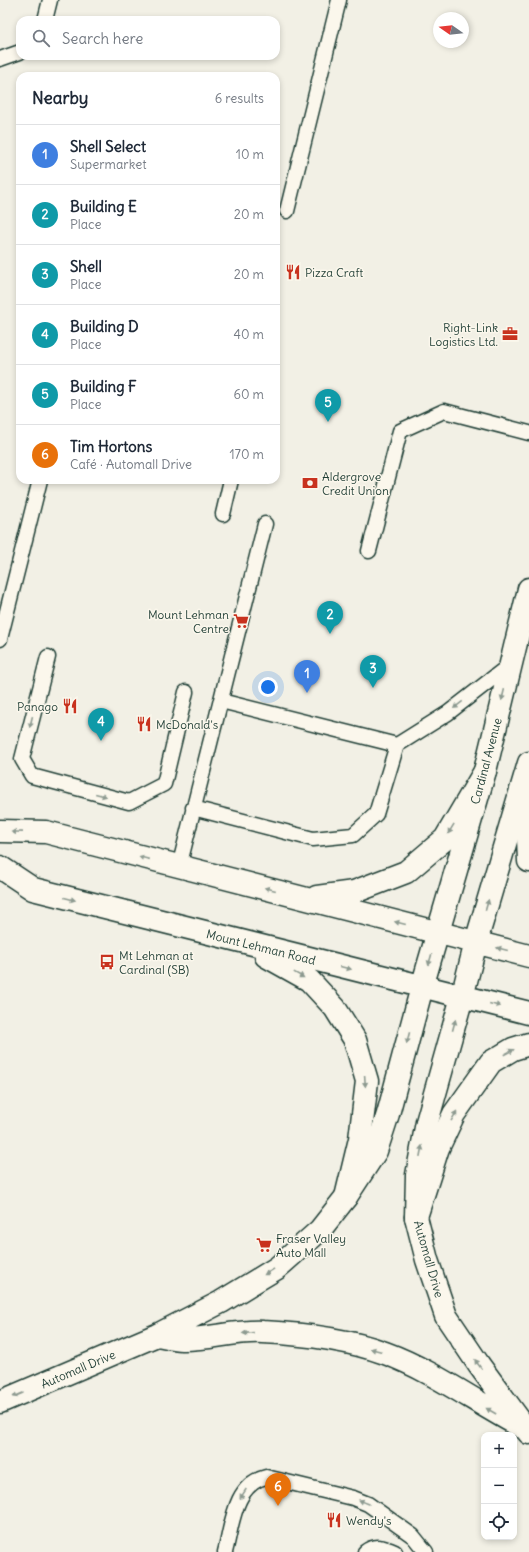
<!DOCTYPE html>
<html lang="en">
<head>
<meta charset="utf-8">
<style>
	:root { --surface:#fff; --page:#f2f2f3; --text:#1f2937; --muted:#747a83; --line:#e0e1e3; --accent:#c8321e }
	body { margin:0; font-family:Delius,sans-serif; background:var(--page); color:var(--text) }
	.controls { position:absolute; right:12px; bottom:12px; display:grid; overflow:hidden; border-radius:8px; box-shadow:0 2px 6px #0003 }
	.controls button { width:36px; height:36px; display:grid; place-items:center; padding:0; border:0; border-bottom:1px solid var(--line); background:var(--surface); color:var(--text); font:20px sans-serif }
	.compass { position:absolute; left:433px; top:12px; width:36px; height:36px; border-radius:50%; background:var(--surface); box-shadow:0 2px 6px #0003; rotate:284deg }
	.you { position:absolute; left:268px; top:687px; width:14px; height:14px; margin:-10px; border:3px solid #fff; border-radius:50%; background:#1a73e8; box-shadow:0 0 0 6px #1a73e833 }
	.badge { display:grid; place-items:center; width:26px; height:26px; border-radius:50%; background:var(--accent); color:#fff; font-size:13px; font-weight:700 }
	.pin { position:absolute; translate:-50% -33px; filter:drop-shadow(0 1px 2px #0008) }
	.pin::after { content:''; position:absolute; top:21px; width:14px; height:12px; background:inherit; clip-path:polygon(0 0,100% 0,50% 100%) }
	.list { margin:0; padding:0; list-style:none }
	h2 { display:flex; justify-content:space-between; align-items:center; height:52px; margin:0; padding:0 16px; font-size:17px }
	h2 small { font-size:13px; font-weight:400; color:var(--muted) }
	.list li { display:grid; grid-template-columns:26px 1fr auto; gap:12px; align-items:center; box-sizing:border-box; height:60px; padding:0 16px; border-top:1px solid var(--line) }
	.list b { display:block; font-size:15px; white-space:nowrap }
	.list p { margin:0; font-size:13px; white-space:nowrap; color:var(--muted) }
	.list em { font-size:13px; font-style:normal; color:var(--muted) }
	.icon { flex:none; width:22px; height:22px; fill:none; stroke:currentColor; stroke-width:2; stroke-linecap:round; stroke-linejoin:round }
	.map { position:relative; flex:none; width:529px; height:1552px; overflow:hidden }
	.search { position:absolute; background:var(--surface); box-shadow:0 2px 6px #0003; left:16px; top:16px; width:264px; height:44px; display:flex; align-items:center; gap:10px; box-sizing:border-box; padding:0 14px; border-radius:12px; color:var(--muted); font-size:15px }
	.panel { position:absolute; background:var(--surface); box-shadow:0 2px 6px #0003; left:16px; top:72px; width:264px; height:412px; border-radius:12px }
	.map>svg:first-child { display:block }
</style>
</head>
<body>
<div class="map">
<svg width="529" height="1552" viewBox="0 0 529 1552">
	<rect width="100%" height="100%" fill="#f2f0e5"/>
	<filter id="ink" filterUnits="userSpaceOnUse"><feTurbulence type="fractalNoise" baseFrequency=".025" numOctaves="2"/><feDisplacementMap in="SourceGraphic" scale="8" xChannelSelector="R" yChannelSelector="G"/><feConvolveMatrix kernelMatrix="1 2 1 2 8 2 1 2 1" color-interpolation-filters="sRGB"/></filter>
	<g filter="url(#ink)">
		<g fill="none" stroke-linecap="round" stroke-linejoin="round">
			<defs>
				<path id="service" d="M45,20L50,0
					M0,59L20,52
					M287,211L339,0
					M223,514L231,480
					M369,551L400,431L444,411L529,433
					M0,639L40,480
					M48,657L22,759L32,776L129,802L164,784L186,692
					M397,745L448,713L511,664
					M193,808L313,839L353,835L376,814L397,745L221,701
					M179,867L265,524
					M225,1552C232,1526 234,1484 266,1477L353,1498L368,1504L413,1536L426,1552
					M365,1552C375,1544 384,1547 395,1552"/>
				<path id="minor" d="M462,997L427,1122L417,1175L416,1217L427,1260L446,1316L479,1365L529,1433
					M157,1335C165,1336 173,1339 181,1339C208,1340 236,1330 263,1332C303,1334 347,1339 385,1353C434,1371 476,1403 522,1427
					M0,1402L157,1335L221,1302L277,1268L320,1230L346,1197L376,1151L388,1114L422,987"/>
				<path id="tertiary" d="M438,932L485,771L529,589
					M476,942L529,763"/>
				<path id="secondary" d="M529,776L527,813L529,861
					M0,831L46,832L529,956
					M0,867L33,889L529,1013
					M317,897L354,892L406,872L445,839L485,771
					M266,956L309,980L335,1008L355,1040L367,1081L360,1139L346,1197
					M422,987L438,932
					M462,997L476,942
					M416,1217L438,1148L454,1114L491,1062L513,1049L529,1044"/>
			</defs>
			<!-- service casing -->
			<use href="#service" stroke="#1f3d34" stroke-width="17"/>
			<!-- minor casing -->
			<use href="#minor" stroke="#1f3d34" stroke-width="25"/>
			<!-- tertiary casing -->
			<use href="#tertiary" stroke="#1f3d34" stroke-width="25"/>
			<!-- secondary casing -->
			<use href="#secondary" stroke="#1f3d34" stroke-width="25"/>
			<!-- service -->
			<use href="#service" stroke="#fbf7ec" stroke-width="14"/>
			<!-- minor -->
			<use href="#minor" stroke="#fbf7ec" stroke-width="22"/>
			<!-- tertiary -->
			<use href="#tertiary" stroke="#fbf7ec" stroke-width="22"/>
			<!-- secondary -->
			<use href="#secondary" stroke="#fbf7ec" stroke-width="22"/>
		</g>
		<!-- one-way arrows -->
		<defs><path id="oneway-solid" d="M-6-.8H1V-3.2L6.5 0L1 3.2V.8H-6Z"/></defs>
		<g fill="#8d9a90">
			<use href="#oneway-solid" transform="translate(503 695) rotate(104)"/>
			<use href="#oneway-solid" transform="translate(458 705) rotate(142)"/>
			<use href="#oneway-solid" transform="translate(31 722) rotate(104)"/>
			<use href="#oneway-solid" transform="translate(101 795) rotate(15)"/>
			<use href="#oneway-solid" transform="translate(451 829) rotate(121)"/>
			<use href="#oneway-solid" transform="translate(17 832) rotate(-179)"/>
			<use href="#oneway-solid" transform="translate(144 858) rotate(-165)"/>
			<use href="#oneway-solid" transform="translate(270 889) rotate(-166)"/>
			<use href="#oneway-solid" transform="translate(70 899) rotate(14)"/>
			<use href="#oneway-solid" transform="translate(487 905) rotate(-74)"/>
			<use href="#oneway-solid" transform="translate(400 923) rotate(-166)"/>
			<use href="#oneway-solid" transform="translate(502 949) rotate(-166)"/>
			<use href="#oneway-solid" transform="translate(430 960) rotate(106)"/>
			<use href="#oneway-solid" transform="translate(346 968) rotate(14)"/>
			<use href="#oneway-solid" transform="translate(299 975) rotate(29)"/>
			<use href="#oneway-solid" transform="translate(495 1005) rotate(14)"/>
			<use href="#oneway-solid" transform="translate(454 1025) rotate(-75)"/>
			<use href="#oneway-solid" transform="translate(408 1038) rotate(105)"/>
			<use href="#oneway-solid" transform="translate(509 1052) rotate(-28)"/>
			<use href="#oneway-solid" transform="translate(365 1081) rotate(86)"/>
			<use href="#oneway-solid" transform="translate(454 1116) rotate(-60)"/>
			<use href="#oneway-solid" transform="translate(421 1151) rotate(-79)"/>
			<use href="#oneway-solid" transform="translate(269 1272) rotate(149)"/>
			<use href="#oneway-solid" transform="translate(248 1333) rotate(175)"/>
			<use href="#oneway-solid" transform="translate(376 1350) rotate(-165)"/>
			<use href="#oneway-solid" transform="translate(478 1364) rotate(-125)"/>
			<use href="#oneway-solid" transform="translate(18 1395) rotate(157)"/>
			<use href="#oneway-solid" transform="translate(491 1411) rotate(-150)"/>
			<use href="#oneway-solid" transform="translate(243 1494) rotate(123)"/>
			<use href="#oneway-solid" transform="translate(364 1502) rotate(-158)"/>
		</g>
	</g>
	<!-- icons -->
	<defs>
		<symbol id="restaurant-bare" viewBox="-9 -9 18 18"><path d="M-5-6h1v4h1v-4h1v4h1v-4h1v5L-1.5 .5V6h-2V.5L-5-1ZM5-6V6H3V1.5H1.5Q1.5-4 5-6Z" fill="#c8321e" stroke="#fbf7ec" stroke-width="2.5" paint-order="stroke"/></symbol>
		<symbol id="office-bare" viewBox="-9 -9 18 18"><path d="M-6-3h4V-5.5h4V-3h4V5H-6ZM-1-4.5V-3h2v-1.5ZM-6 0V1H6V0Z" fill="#c8321e" stroke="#fbf7ec" stroke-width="2.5" paint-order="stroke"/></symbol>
		<symbol id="bank-bare" viewBox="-9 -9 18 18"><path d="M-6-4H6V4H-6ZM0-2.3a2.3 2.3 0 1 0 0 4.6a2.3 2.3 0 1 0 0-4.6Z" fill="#c8321e" stroke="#fbf7ec" stroke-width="2.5" paint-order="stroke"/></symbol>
		<symbol id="supermarket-bare" viewBox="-9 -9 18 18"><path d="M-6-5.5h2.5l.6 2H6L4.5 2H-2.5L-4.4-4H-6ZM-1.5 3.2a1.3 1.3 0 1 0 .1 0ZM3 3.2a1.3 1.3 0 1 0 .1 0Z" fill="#c8321e" stroke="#fbf7ec" stroke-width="2.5" paint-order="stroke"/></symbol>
		<symbol id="bus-bare" viewBox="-9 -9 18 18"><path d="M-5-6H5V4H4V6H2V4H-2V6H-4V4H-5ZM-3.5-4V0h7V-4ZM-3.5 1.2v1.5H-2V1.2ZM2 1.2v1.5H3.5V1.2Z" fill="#c8321e" stroke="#fbf7ec" stroke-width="2.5" paint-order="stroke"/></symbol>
	</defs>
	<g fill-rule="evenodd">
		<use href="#restaurant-bare" x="282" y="261" width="22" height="22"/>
		<use href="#office-bare" x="499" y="323" width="22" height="22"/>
		<use href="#bank-bare" x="299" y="472" width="22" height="22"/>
		<use href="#supermarket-bare" x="230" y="610" width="22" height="22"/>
		<use href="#restaurant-bare" x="59" y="695" width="22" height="22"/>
		<use href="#restaurant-bare" x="133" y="713" width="22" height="22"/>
		<use href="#bus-bare" x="96" y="951" width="22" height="22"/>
		<use href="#supermarket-bare" x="253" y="1234" width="22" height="22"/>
		<use href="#restaurant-bare" x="323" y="1509" width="22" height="22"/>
	</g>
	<g text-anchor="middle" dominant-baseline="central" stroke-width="3" stroke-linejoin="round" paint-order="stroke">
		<!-- poi labels -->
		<g font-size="12" fill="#1f3d34" stroke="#fbf7ec" text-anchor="start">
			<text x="305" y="272">Pizza Craft</text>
			<text x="498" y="327" text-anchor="end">Right-Link<tspan x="498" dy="14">Logistics Ltd.</tspan></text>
			<text x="322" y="476">Aldergrove<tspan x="322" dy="14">Credit Union</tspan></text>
			<text x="229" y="614" text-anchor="end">Mount Lehman<tspan x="229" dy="14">Centre</tspan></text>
			<text x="58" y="706" text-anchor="end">Panago</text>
			<text x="156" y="724">McDonald's</text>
			<text x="119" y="955">Mt Lehman at<tspan x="119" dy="14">Cardinal (SB)</tspan></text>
			<text x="276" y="1238">Fraser Valley<tspan x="276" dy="14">Auto Mall</tspan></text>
			<text x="346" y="1520">Wendy's</text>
		</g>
		<!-- street labels -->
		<g font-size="12" fill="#1f3d34" stroke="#fbf7ec">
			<text transform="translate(486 761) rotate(-75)">Cardinal Avenue</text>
			<text transform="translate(261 947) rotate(14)">Mount Lehman Road</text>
			<text transform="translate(429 1259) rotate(74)">Automall Drive</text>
			<text transform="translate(78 1369) rotate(-23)">Automall Drive</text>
		</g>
	</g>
</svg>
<div class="controls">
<button>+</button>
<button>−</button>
<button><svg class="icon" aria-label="locate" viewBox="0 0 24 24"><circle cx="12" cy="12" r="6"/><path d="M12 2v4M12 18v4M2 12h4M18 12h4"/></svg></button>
</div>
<svg class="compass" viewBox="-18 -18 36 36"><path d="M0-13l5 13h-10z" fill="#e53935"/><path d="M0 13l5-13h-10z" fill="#747a83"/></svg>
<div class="you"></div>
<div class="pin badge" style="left:307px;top:693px;background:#3f7fe0">1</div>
<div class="pin badge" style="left:330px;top:634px;background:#0f9aa8">2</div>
<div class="pin badge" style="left:373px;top:688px;background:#0f9aa8">3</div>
<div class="pin badge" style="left:101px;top:741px;background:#0f9aa8">4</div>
<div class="pin badge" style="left:328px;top:422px;background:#0f9aa8">5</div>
<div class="pin badge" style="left:278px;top:1506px;background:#e8710a">6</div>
<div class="search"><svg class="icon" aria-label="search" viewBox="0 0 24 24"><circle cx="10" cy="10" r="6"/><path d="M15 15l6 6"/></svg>Search here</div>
<section class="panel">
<h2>Nearby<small>6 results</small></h2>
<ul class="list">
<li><span class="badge" style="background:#3f7fe0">1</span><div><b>Shell Select</b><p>Supermarket</p></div><em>10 m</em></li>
<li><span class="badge" style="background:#0f9aa8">2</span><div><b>Building E</b><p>Place</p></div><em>20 m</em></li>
<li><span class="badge" style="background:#0f9aa8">3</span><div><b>Shell</b><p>Place</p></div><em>20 m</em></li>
<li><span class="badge" style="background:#0f9aa8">4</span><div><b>Building D</b><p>Place</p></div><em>40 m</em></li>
<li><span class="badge" style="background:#0f9aa8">5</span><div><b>Building F</b><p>Place</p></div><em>60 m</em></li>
<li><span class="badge" style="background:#e8710a">6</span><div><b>Tim Hortons</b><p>Café · Automall Drive</p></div><em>170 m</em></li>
</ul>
</section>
</div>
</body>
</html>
